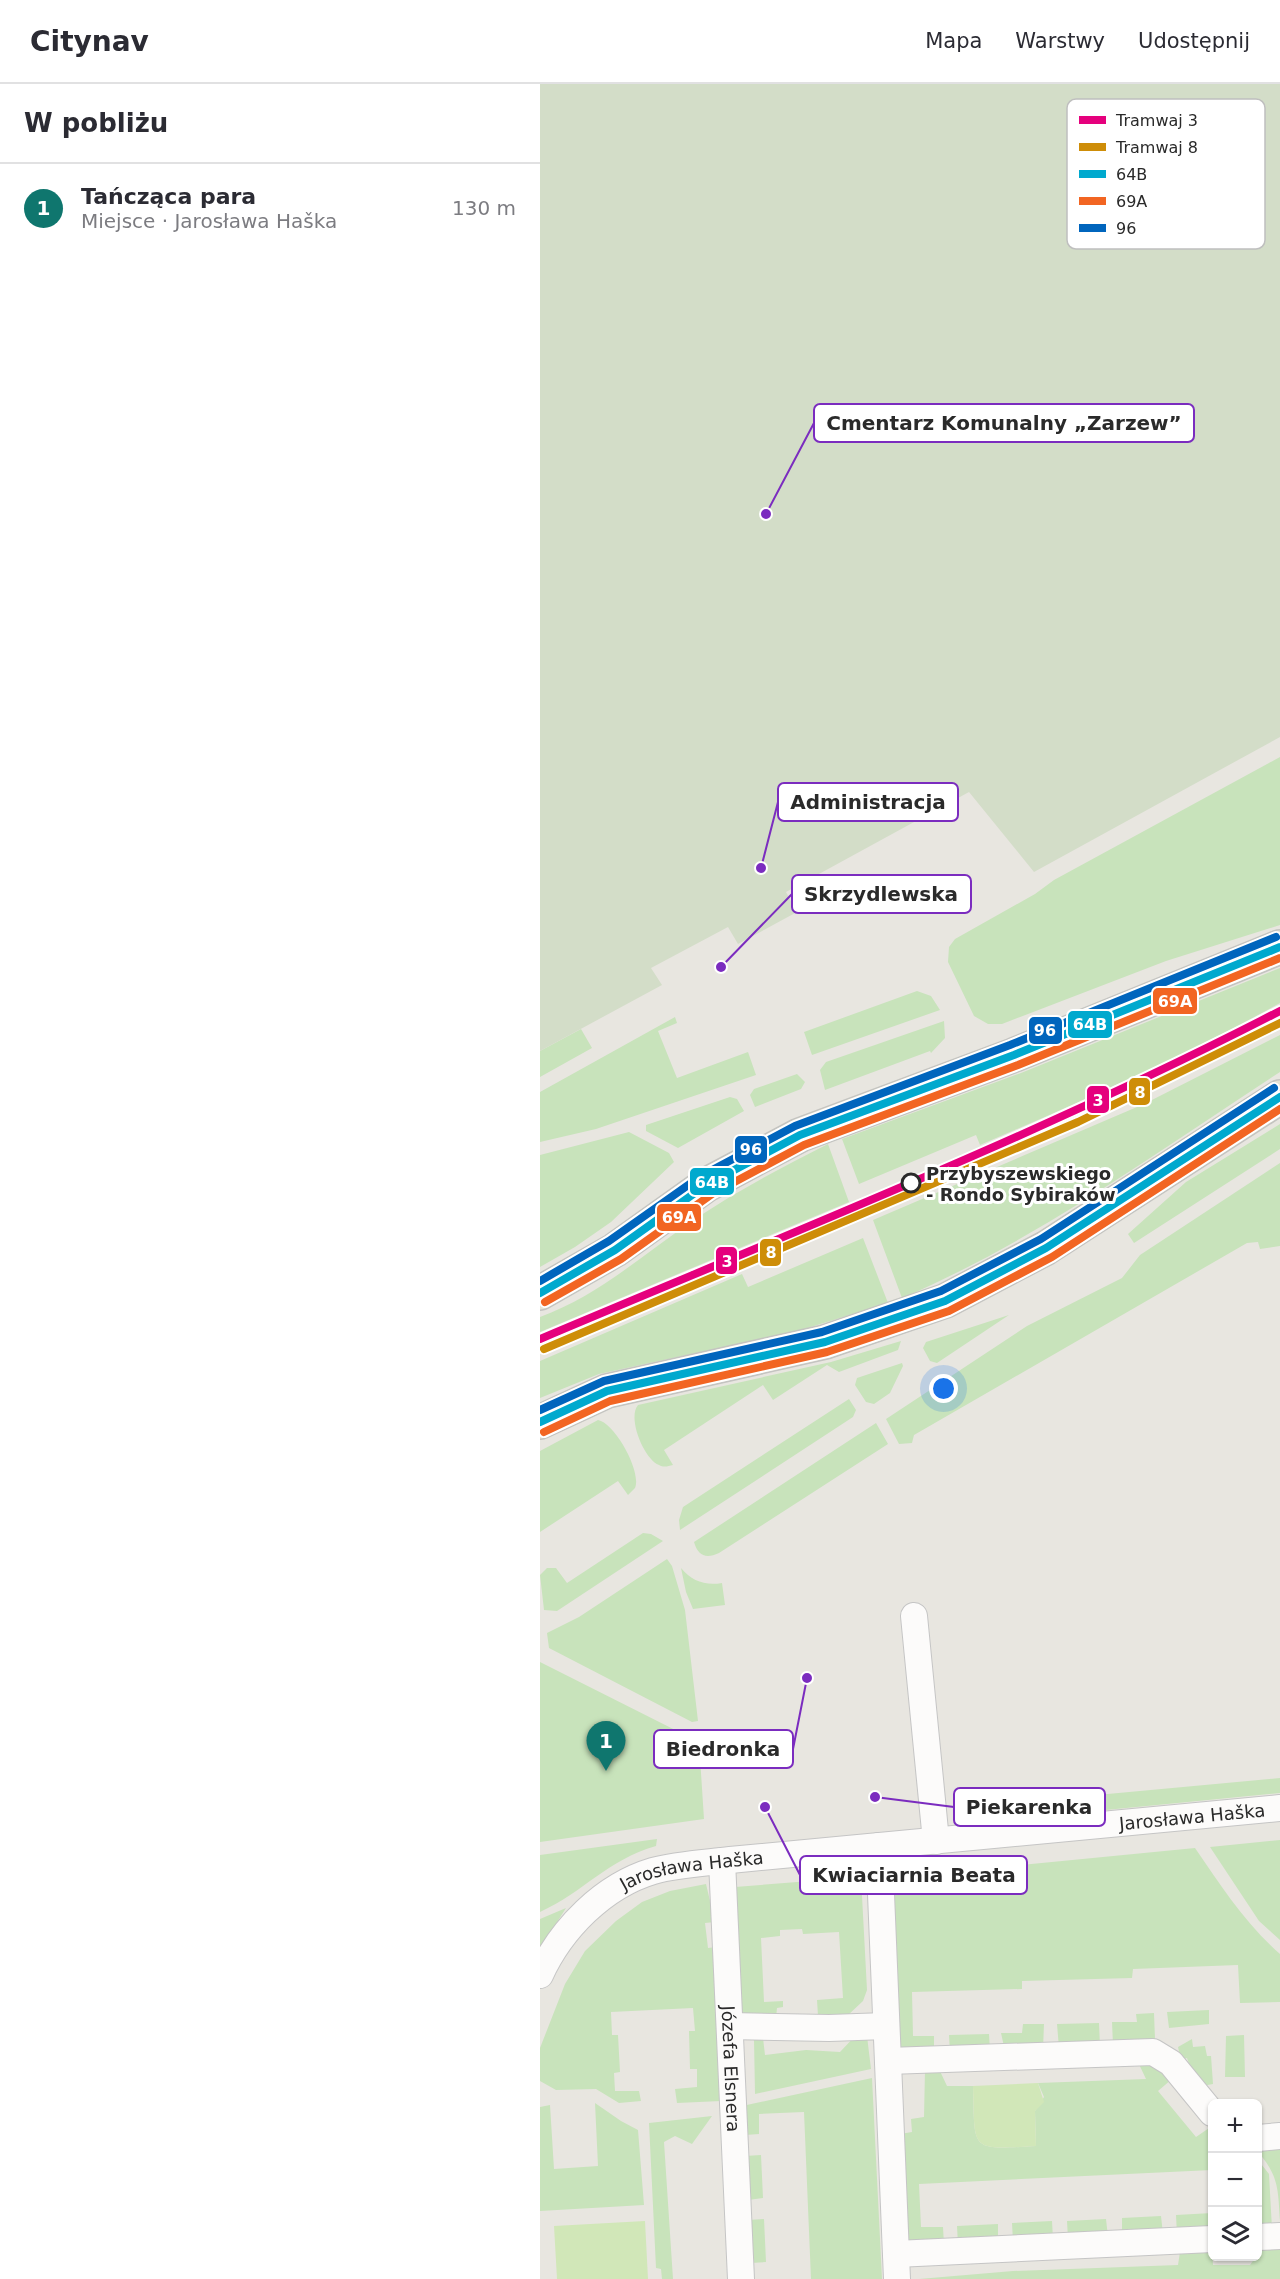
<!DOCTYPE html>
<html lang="pl">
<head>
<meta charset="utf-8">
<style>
	:root { --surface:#fff; --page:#f7f7f7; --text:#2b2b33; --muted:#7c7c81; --line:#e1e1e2; --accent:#0f766e }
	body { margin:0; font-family:"DejaVu Sans",sans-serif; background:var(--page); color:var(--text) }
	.controls { position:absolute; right:18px; bottom:18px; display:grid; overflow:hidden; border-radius:9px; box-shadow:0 2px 4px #0004 }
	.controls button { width:54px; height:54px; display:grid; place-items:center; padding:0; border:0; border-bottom:2px solid var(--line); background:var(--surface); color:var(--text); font:30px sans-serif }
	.you { position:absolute; left:404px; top:1305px; width:21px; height:21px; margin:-15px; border:4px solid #fff; border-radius:50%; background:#1a73e8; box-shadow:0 0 0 9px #1a73e833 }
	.badge { display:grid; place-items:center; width:39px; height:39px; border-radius:50%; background:var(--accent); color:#fff; font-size:20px; font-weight:700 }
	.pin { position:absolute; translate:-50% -50px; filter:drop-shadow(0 2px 3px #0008) }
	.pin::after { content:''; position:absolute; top:32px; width:21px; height:18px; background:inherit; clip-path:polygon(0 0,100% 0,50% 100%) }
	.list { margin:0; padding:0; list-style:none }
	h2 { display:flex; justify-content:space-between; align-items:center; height:78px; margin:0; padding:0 24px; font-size:26px }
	h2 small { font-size:20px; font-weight:400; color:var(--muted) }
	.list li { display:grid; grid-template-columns:39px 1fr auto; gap:18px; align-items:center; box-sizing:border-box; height:90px; padding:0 24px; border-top:2px solid var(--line) }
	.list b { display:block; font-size:22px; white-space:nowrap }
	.list p { margin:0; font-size:20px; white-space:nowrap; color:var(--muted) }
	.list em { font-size:20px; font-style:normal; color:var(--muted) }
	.icon { flex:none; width:33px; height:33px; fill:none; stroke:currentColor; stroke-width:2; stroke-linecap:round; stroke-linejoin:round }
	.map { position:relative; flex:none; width:740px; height:2195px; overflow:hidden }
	header { display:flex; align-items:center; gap:36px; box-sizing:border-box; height:84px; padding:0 30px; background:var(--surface); border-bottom:2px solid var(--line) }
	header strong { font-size:28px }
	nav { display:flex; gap:33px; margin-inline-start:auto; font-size:21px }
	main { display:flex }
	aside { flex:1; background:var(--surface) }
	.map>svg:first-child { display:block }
</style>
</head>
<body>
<header>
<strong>Citynav</strong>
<nav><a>Mapa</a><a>Warstwy</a><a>Udostępnij</a></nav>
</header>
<main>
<aside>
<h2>W pobliżu<small></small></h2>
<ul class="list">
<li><span class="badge">1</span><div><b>Tańcząca para</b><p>Miejsce · Jarosława Haška</p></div><em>130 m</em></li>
</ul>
</aside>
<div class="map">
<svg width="740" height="2195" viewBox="0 0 740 2195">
	<rect width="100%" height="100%" fill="#e8e6e0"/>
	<!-- green -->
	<path fill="#c8e3bb" d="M740,673V841L626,877L462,940H448L434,932L408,878L409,863L415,855L495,810L514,796Z
		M740,884V919C643,973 542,1017 440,1061L436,1051L319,1100L302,1055L481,989Z
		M377,907L391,912L400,926L272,971L264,948Z
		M135,933L137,939L118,947L137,994L208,968L216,991L56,1045L0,1058V1008Z
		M404,937L405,954L391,969L390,967L285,1006L280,986L286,978Z
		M41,945L52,964L0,993V967Z
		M740,951V988C618,1067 496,1157 362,1214L333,1136L604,1020Z
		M257,990L265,998L261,1005L215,1023L210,1011L214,1005Z
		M190,1013L197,1015L204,1027L138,1064L106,1047V1041Z
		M740,1040V1065L594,1159L588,1150L646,1098Z
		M89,1048L129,1069L134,1078L71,1138L35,1163L0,1183V1071Z
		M288,1060L309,1118L0,1248V1233C58,1212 105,1169 155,1135C197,1107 242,1083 288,1060Z
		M740,1079V1162L720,1165L718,1158L707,1159L374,1351L372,1359L359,1360L346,1335L487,1242L582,1194L600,1171Z
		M323,1154L348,1219L258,1247L59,1290L0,1314V1277L202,1190L208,1203Z
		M469,1231L397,1279L390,1277L383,1264L386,1258Z
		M361,1257L358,1266L299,1288L287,1281L233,1316L223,1301L124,1366L133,1381C128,1382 124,1384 119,1381C104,1375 87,1334 98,1321L291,1278Z
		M362,1279L363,1282L350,1309L334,1320L326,1318L315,1301L317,1294Z
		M309,1315L316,1326L313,1333L140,1446L139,1436L143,1423Z
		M58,1336C75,1339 102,1388 95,1404L88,1411L78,1397L0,1448V1367Z
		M336,1339L348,1360L179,1469C166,1475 158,1472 154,1458Z
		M103,1449L111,1450L123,1457L17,1527L4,1526L0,1491L7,1484H16L27,1499Z
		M127,1475L132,1482L145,1526L158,1637L152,1638L9,1564L7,1549L39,1533Z
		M141,1484C152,1497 165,1502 182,1499L185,1521L153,1525L146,1508Z
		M0,1578L159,1658L164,1735L0,1758Z
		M740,1694V1709L433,1739L426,1736L417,1724Z
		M117,1755L116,1762C67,1776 44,1808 0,1828V1771Z
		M740,1756V1856L719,1837L670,1763Z
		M655,1764C681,1802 705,1839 740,1870V1918L700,1919L698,1881L593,1885L592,1894L482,1897V1905L372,1908L373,1952H394V1971L354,1963L350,1783L362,1772L384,1769L388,1790Z
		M321,1793L327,1906L323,1917L307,1932H278L277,1916L303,1914L299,1848L263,1850L262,1845L240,1846V1852L221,1854L224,1918L243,1917V1923L237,1924L236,1934L203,1932L198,1922L195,1803Z
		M166,1800L175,1838L165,1839L168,1864L176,1863L181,2017L137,2019L135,2005L157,2003V1985H150L149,1947H155L153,1924L71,1928L72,1951H78L80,1988L74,1989L75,2007H99L101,2017L79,2019L56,2005L16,2006L0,1997V1964L25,1900L45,1867L76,1837L102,1818L130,1807Z
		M26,1824L0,1865V1835Z
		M669,1926V1940L629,1944L627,1928Z
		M614,1929L615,1955L611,1960L573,1961L572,1938H597L596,1930Z
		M559,1939L560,1962L519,1964L517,1940Z
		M483,1940H504L503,1965L465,1967L461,1949H482Z
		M318,1949L327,1952L331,1985L215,2010L214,1955L223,1954L225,1971L266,1966L300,1968Z
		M449,1950L450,1967L410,1969L409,1951Z
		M704,1951L705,1993H685L686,1952Z
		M652,1955L653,1963L665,1962L667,1972H671L673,2000L657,2003L647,1974L641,1976L638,1963Z
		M597,1976L612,1978L632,1995L618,2007L656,2053L672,2042V2086L379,2100L381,2143H403L404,2161L365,2158L360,2050L372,2048L371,2035L384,2033L385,1986L399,1985L407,2002H433C435,2067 429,2066 496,2062L495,2027L504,2013L498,1999L606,1995Z
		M332,1994L342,2195H271L264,2028L219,2030V2050L205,2051L202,2022Z
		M55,2019L81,2037L98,2046L104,2121L0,2127V2023L10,2021L14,2085L58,2082Z
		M172,2032L152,2060L135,2052L124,2058L133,2195H122L121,2185L116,2184L109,2039Z
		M718,2059H740V2137C738,2106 739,2092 718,2068Z
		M221,2071L223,2114L208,2116L205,2072Z
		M718,2076L729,2090L732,2145L718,2146Z
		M672,2129V2149L637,2151L636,2131Z
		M621,2132L623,2150L582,2152V2134Z
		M224,2135L226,2178L210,2179L208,2136Z
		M566,2135L568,2153L528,2155L527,2137Z
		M512,2137L513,2155L473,2158L472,2139Z
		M458,2140V2158L418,2161L417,2142Z
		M740,2164V2195H379L473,2187L638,2181L640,2168L672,2166L673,2181H710L721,2166Z"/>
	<!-- cemetery -->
	<path fill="#d3ddc8" d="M0,0H740V653L494,788L429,708L246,808L257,828L198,860L188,843L111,884L122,901L0,967Z"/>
	<!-- pitch -->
	<path fill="#d1e7b8" d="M498,1999L504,2018L495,2027L496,2062C429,2066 435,2067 433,2002Z
		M105,2137L108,2195H17L14,2142Z"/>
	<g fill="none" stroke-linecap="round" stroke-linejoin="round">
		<defs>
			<g id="minor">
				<path d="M374,1532L396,1757"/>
				<path d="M339,1762L357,2195"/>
				<path id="s1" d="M182,1777L201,2195"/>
				<path id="s2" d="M0,1891C21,1845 63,1802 113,1787C138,1780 165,1779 190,1776L740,1724"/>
				<path d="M190,1942L289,1944L346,1942"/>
				<path d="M348,1977L613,1968L631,1979L672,2029"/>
				<path d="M718,2054L740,2052"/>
				<path d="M718,2153L740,2152"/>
				<path d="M356,2170L672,2155"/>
			</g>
			<path id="major" d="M0,1209L75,1166L166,1101L260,1051L474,971L740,863
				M0,1338L67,1307L285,1258L405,1217L506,1164L740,1013"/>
		</defs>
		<!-- minor casing -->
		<use href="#minor" stroke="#c5c5c5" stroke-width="28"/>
		<!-- major casing -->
		<use href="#major" stroke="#c4c4c1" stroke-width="36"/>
		<!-- minor -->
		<use href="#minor" stroke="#fcfbfa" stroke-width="26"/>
		<!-- major -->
		<use href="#major" stroke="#e5e3d5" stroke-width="33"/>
		<defs>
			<path id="bus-1" d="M0,1209L75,1166L166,1101L260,1051L474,971L740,863
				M0,1338L67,1307L285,1258L405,1217L506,1164L740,1013"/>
			<path id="bus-2" d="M5,1218L81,1175L172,1110L264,1061L478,981L740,874
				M4,1348L70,1317L287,1268L409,1227L512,1173L740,1025"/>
			<path id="bus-3" d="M0,1197L69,1157L161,1092L255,1042L470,961L736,853
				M0,1326L64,1297L282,1248L401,1207L501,1155L734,1004"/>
		</defs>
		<!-- bus-1 casing -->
		<use href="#bus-1" stroke="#fff" stroke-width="12"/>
		<!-- bus-2 casing -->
		<use href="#bus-2" stroke="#fff" stroke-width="12"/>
		<!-- bus-3 casing -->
		<use href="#bus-3" stroke="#fff" stroke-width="12"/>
		<!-- bus-1 -->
		<use href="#bus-1" stroke="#00a9ce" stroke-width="8"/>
		<!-- bus-2 -->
		<use href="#bus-2" stroke="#f26522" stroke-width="8"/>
		<!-- bus-3 -->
		<use href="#bus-3" stroke="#0065bd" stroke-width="8"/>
		<defs>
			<path id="tram-1" d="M0,1255C248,1150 500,1051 740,927"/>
			<path id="tram-2" d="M4,1265L538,1038L740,939"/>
		</defs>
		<!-- tram-1 casing -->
		<use href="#tram-1" stroke="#fff" stroke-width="12"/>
		<!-- tram-2 casing -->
		<use href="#tram-2" stroke="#fff" stroke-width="12"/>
		<!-- tram-1 -->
		<use href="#tram-1" stroke="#e5007d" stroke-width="8"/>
		<!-- tram-2 -->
		<use href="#tram-2" stroke="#ce8d08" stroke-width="8"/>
	</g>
	<!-- markers -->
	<circle fill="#fff" stroke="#2a2a2a" stroke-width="3" cx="371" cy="1099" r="9"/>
	<g text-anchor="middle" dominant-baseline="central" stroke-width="6" stroke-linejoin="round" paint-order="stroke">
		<!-- stop labels -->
		<g font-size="18" font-weight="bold" fill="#2a2a2a" stroke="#fff" text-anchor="start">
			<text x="386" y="1089">Przybyszewskiego<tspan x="386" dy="21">- Rondo Sybiraków</tspan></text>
		</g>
		<!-- street labels -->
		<g font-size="18" fill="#2a2a2a" stroke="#fff">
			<text stroke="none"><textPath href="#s2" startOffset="700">Jarosława Haška</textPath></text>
			<text stroke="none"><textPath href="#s2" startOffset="196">Jarosława Haška</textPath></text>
			<text stroke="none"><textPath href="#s1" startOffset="208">Józefa Elsnera</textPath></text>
		</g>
	</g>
	<!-- legend -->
	<rect x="527" y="15" width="198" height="150" rx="9" fill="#fff" stroke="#bfbfbf" stroke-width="1.5"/>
	<rect x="539" y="32" width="27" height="8" fill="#e5007d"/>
	<rect x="539" y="59" width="27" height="8" fill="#ce8d08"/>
	<rect x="539" y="86" width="27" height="8" fill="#00a9ce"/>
	<rect x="539" y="113" width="27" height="8" fill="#f26522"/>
	<rect x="539" y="140" width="27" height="8" fill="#0065bd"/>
	<g font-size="16" fill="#2a2a2a">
		<text x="576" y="42">Tramwaj 3</text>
		<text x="576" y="69">Tramwaj 8</text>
		<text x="576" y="96">64B</text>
		<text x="576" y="123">69A</text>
		<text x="576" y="150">96</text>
	</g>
	<!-- callouts -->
	<path fill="none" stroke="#7b2cbf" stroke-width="2" d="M226 430L274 339M221 784L238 718M181 883L252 810M267 1594L253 1665M335 1713L414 1723M225 1723L260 1791"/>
	<g fill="#7b2cbf" stroke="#fff" stroke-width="2">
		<circle cx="226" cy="430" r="6"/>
		<circle cx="221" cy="784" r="6"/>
		<circle cx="181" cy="883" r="6"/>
		<circle cx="267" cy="1594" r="6"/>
		<circle cx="335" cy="1713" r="6"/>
		<circle cx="225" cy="1723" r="6"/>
	</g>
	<g fill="#fff" stroke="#7b2cbf" stroke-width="2">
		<rect x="274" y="320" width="380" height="38" rx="6"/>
		<rect x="238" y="699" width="180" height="38" rx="6"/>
		<rect x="252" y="791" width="179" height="38" rx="6"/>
		<rect x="114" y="1646" width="139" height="38" rx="6"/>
		<rect x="414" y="1704" width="151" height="38" rx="6"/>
		<rect x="260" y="1772" width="227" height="38" rx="6"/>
	</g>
	<g font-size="20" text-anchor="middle" font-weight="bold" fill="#2a2a2a">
		<text x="464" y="346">Cmentarz Komunalny „Zarzew”</text>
		<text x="328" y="725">Administracja</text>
		<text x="341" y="817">Skrzydlewska</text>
		<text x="183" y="1672">Biedronka</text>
		<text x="489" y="1730">Piekarenka</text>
		<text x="374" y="1798">Kwiaciarnia Beata</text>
	</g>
	<g stroke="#fff" stroke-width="2">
		<rect x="612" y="903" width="46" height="28" rx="6" fill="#f26522"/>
		<rect x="527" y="926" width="46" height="29" rx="6" fill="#00a9ce"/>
		<rect x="488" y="932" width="35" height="29" rx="6" fill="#0065bd"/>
		<rect x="588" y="993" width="23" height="29" rx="6" fill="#ce8d08"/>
		<rect x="546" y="1001" width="24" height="29" rx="6" fill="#e5007d"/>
		<rect x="194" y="1051" width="34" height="29" rx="6" fill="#0065bd"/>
		<rect x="149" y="1083" width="46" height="29" rx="6" fill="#00a9ce"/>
		<rect x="116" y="1119" width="46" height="29" rx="6" fill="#f26522"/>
		<rect x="219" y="1154" width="23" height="29" rx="6" fill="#ce8d08"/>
		<rect x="175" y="1162" width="23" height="29" rx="6" fill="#e5007d"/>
	</g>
	<g font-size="16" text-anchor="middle" font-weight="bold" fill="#fff">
		<text x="635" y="923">69A</text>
		<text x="550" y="946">64B</text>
		<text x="505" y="952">96</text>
		<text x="600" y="1014">8</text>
		<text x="558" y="1022">3</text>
		<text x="211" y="1071">96</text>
		<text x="172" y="1104">64B</text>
		<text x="139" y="1139">69A</text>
		<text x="231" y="1174">8</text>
		<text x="187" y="1183">3</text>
	</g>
</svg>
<div class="controls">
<button>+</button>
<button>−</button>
<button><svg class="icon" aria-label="layers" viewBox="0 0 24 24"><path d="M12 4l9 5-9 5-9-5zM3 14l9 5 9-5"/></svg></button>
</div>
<div class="you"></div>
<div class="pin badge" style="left:66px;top:1687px">1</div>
</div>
</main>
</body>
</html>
